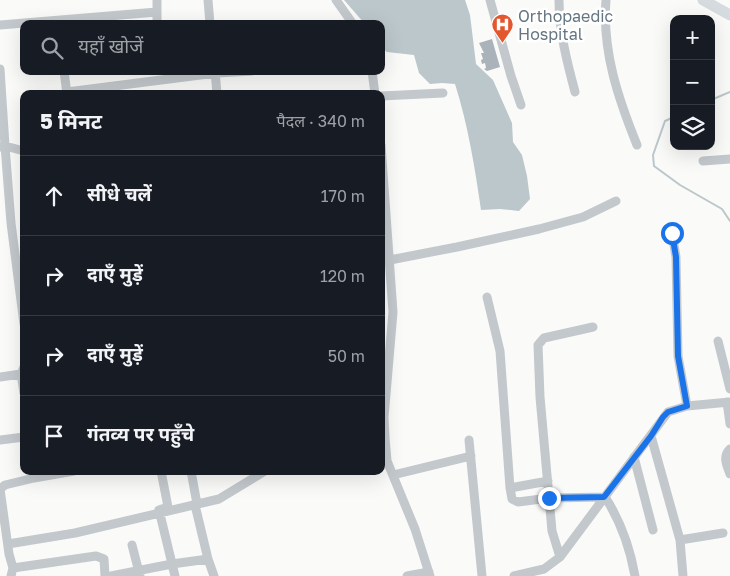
<!DOCTYPE html>
<html lang="hi">
<head>
<meta charset="utf-8">
<style>
	:root { --surface:#171b24; --page:#242831; --text:#f1f3f6; --muted:#9ea1a6; --line:#363941 }
	body { margin:0; font-family:"Golos Text","Noto Sans Devanagari",sans-serif; background:var(--page); color:var(--text) }
	.controls { position:absolute; right:15px; top:15px; display:grid; overflow:hidden; border-radius:10px; box-shadow:0 5px 20px #0002 }
	.controls button { width:45px; height:45px; display:grid; place-items:center; padding:0; border:0; border-bottom:1px solid var(--line); background:var(--surface); color:var(--text); font:25px sans-serif }
	.stop { position:absolute; width:15px; height:15px; margin:-11px; border:4px solid #1a73e8; border-radius:50%; background:#fff }
	.stop.end { background:#1a73e8; border-color:#fff; box-shadow:0 1px 5px #0008 }
	.list { margin:0; padding:0; list-style:none }
	h2 { display:flex; justify-content:space-between; align-items:center; height:65px; margin:0; padding:0 20px; font-size:21px }
	h2 small { font-size:16px; font-weight:400; color:var(--muted) }
	.list li { display:grid; grid-template-columns:32px 1fr auto; gap:15px; align-items:center; box-sizing:border-box; height:80px; padding:0 20px; border-top:1px solid var(--line) }
	.list b { display:block; font-size:19px; white-space:nowrap }
	.list em { font-size:16px; font-style:normal; color:var(--muted) }
	.icon { flex:none; width:28px; height:28px; fill:none; stroke:currentColor; stroke-width:2; stroke-linecap:round; stroke-linejoin:round }
	.map { position:relative; flex:none; width:730px; height:576px; overflow:hidden }
	.search { position:absolute; background:var(--surface); box-shadow:0 5px 20px #0002; left:20px; top:20px; width:365px; height:55px; display:flex; align-items:center; gap:12px; box-sizing:border-box; padding:0 18px; border-radius:10px; color:var(--muted); font-size:19px }
	.panel { position:absolute; background:var(--surface); box-shadow:0 5px 20px #0002; left:20px; top:90px; width:365px; height:385px; border-radius:10px }
	.map>svg:first-child { display:block }
</style>
</head>
<body>
<div class="map">
<svg width="730" height="576" viewBox="0 0 730 576">
	<rect width="100%" height="100%" fill="#fafaf8"/>
	<!-- water -->
	<path fill="#bbc7cb" d="M344,0H465L470,15L476,64L493,80L512,123L513,142L522,155L527,176L530,199L519,211L500,209L481,210C475,168 468,125 455,84L442,83L430,84L419,73L414,55L387,52L381,47V24H365Z"/>
	<g fill="none" stroke-linecap="round" stroke-linejoin="round">
		<!-- stream -->
		<path stroke="#bbc7cb" stroke-width="2" d="M711,100L730,92
			M674,117L665,121L653,155L654,166L680,185L722,209L730,221"/>
	</g>
	<!-- building -->
	<path fill="#aab3b9" d="M492,39L500,67L487,71L484,69L486,68L485,63L482,64L481,60L483,59L481,53H484L479,43Z"/>
	<g fill="none" stroke-linecap="round" stroke-linejoin="round">
		<!-- minor -->
		<path stroke="#c3c8cc" stroke-width="9" d="M157,0V24
			M208,0L210,24
			M336,0L353,24
			M490,0L511,76L521,105
			M559,0C559,31 567,62 575,92
			M606,0C602,51 618,98 637,145
			M0,25L157,12
			M0,69L5,146L24,151
			M64,71L67,94
			M215,71L217,94
			M372,71L375,94
			M67,92L216,73L252,71
			M381,96L443,93
			M381,145L393,312L384,417L385,438L387,461L415,529L430,576
			M0,147L5,146L11,223L24,324
			M703,161L730,159
			M672,233L676,257L678,356L687,406
			M390,260L457,247L539,229L583,217L616,201
			M487,297L500,351L510,488L512,499L518,502L549,498L605,497C620,520 630,548 635,576
			M718,341L730,389
			M24,367L21,374L24,393
			M0,377L21,374
			M727,402L730,424
			M651,436L680,540L683,576
			M0,440L24,437
			M469,440L482,576
			M730,449C722,457 727,465 730,474
			M634,457L653,530
			M161,471L168,507L159,510L175,576
			M191,471L197,504
			M393,475L471,456
			M34,478L74,471
			M510,488L548,481
			M195,505L208,559
			M680,540L723,533
			M8,544L75,533L219,499L265,471
			M132,545L140,576
			M560,557L552,531L540,397L538,345L544,338L593,327
			M13,568L96,556L104,559L105,576
			M11,576L13,568L9,554L0,489L5,485L34,478L33,471
			M111,576L172,564L208,559L214,576
			M407,576L429,572
			M514,576L544,569L560,557L668,412L687,406L730,402"/>
		<!-- major -->
		<path stroke="#d6dbdf" stroke-width="11" d="M703,0L730,15"/>
	</g>
	<g fill="none" stroke-linecap="round" stroke-linejoin="round">
		<!-- route -->
		<path stroke="#1a73e8" stroke-width="6" d="M549,498L604,497L651,436L663,417L668,412L687,406L678,356L676,257L672,233"/>
	</g>
	<!-- icons -->
	<defs>
		<symbol id="hospital-pin" viewBox="-11 -11 22 30"><path d="M0 17L-7.5 6A9.5 9.5 0 1 1 7.5 6Z" fill="#e4572e" stroke="#fff"/><path d="M-5-5h3v3.5h4V-5h3V5h-3V1.5h-4V5h-3Z" fill="#fff"/></symbol>
	</defs>
	<g fill-rule="evenodd">
		<use href="#hospital-pin" x="490" y="12" width="25" height="34"/>
	</g>
	<g text-anchor="middle" dominant-baseline="central" stroke-width="5" stroke-linejoin="round" paint-order="stroke">
		<!-- poi labels -->
		<g font-size="16" fill="#657683" stroke="#fff" text-anchor="start">
			<text x="518" y="16">Orthopaedic<tspan x="518" dy="18">Hospital</tspan></text>
		</g>
	</g>
</svg>
<div class="controls">
<button>+</button>
<button>−</button>
<button><svg class="icon" aria-label="layers" viewBox="0 0 24 24"><path d="M12 4l9 5-9 5-9-5zM3 14l9 5 9-5"/></svg></button>
</div>
<div class="stop" style="left:672px;top:233px"></div>
<div class="stop end" style="left:549px;top:498px"></div>
<div class="search"><svg class="icon" aria-label="search" viewBox="0 0 24 24"><circle cx="10" cy="10" r="6"/><path d="M15 15l6 6"/></svg>यहाँ खोजें</div>
<section class="panel">
<h2>5 मिनट<small>पैदल · 340 m</small></h2>
<ul class="list">
<li><svg class="icon" aria-label="ahead" viewBox="0 0 24 24"><path d="M12 20V5M6 11l6-6 6 6"/></svg><div><b>सीधे चलें</b></div><em>170 m</em></li>
<li><svg class="icon" aria-label="right" viewBox="0 0 24 24"><path d="M7 20v-9h11M14 6l5 5-5 5"/></svg><div><b>दाएँ मुड़ें</b></div><em>120 m</em></li>
<li><svg class="icon" aria-label="right" viewBox="0 0 24 24"><path d="M7 20v-9h11M14 6l5 5-5 5"/></svg><div><b>दाएँ मुड़ें</b></div><em>50 m</em></li>
<li><svg class="icon" aria-label="arrive" viewBox="0 0 24 24"><path d="M6 21V4h12l-3 4 3 4H6"/></svg><div><b>गंतव्य पर पहुँचे</b></div></li>
</ul>
</section>
</div>
</body>
</html>
